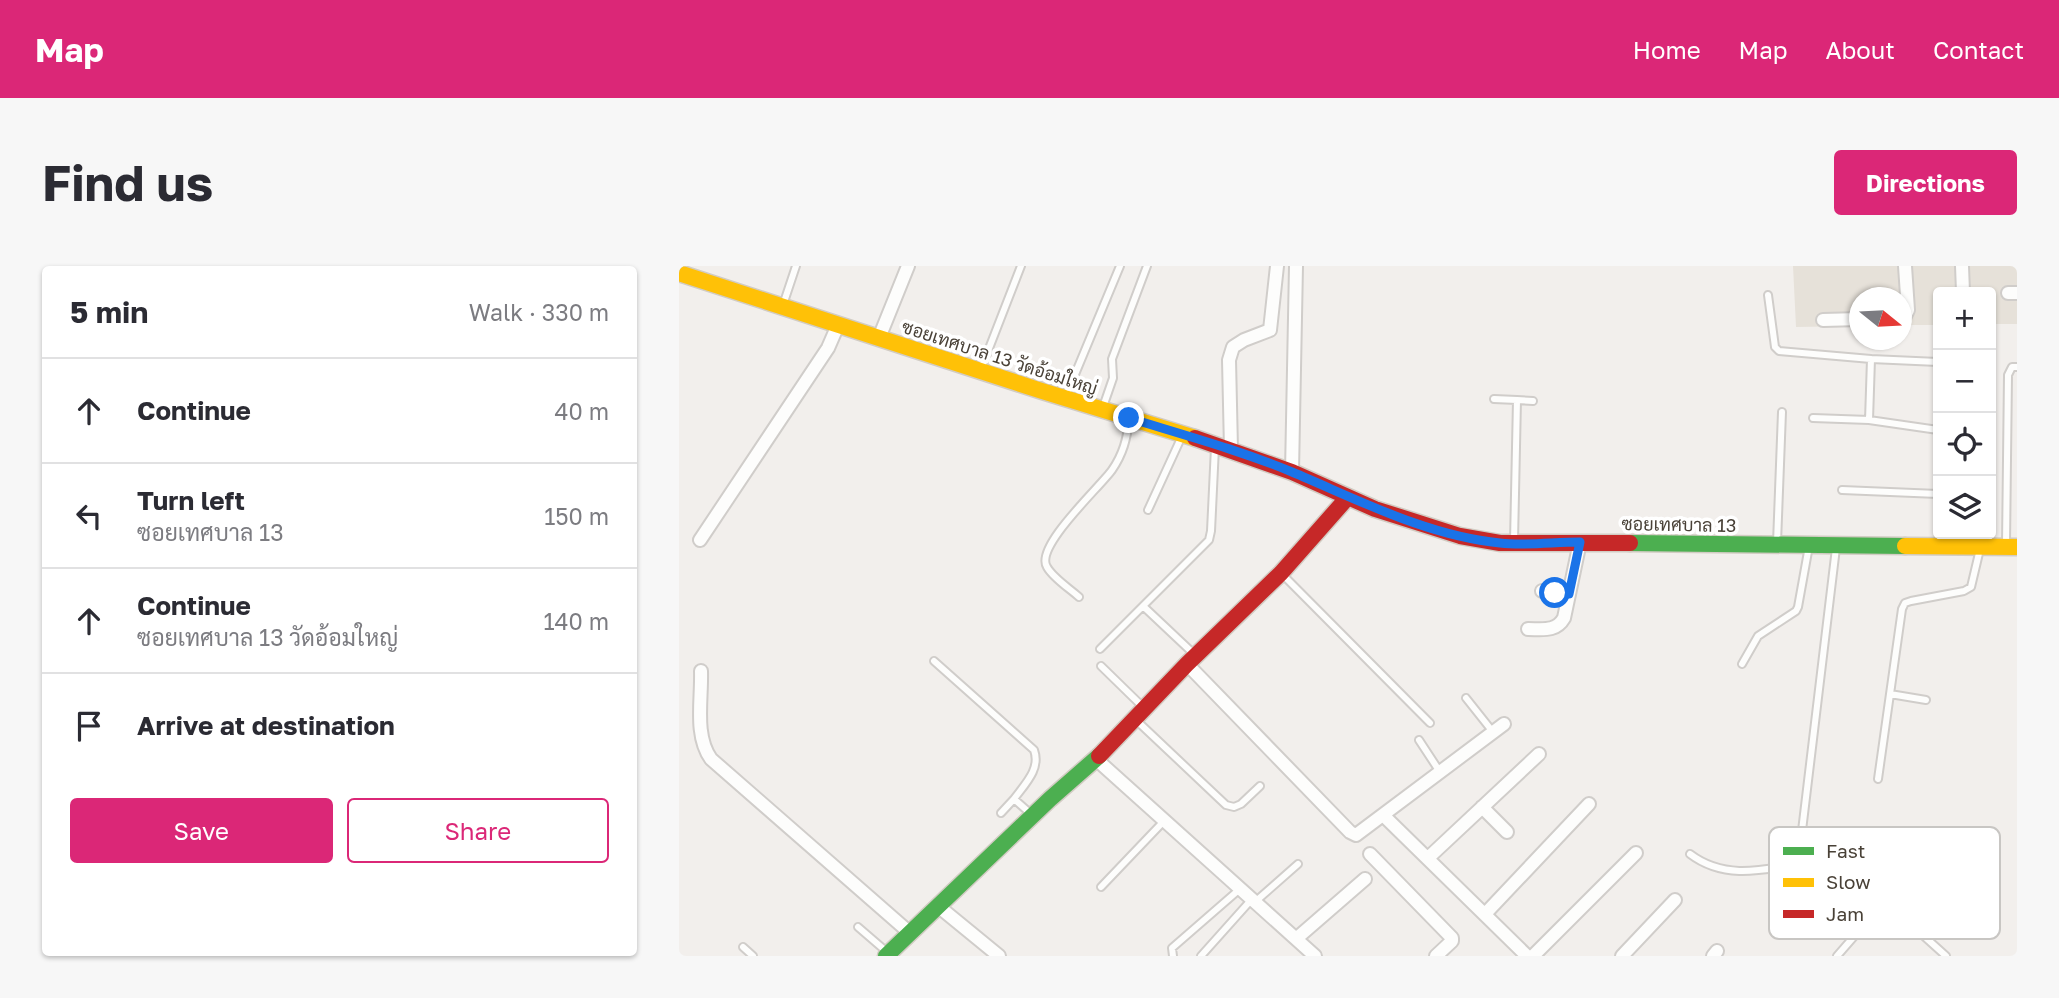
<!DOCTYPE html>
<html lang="en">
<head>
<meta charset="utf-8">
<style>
	:root { --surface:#fff; --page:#f7f7f7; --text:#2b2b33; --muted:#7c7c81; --line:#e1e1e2; --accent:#db2777 }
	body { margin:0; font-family:"Golos Text",Sarabun,sans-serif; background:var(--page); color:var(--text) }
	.controls { position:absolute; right:21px; top:21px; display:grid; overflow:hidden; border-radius:7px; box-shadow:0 2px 5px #0004 }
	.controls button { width:63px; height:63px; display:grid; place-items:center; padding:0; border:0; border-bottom:2px solid var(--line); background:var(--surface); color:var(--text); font:35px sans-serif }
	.compass { position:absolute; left:1170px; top:21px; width:63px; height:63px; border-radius:50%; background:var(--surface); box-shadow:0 2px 5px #0004; rotate:108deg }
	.stop { position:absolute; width:21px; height:21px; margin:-16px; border:5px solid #1a73e8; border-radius:50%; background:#fff }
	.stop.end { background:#1a73e8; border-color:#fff; box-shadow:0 2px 7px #0008 }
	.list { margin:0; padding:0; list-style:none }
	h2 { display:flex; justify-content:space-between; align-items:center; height:91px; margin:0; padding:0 28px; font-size:30px }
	h2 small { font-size:23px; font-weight:400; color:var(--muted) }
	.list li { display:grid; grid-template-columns:46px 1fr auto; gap:21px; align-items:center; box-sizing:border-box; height:105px; padding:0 28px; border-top:2px solid var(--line) }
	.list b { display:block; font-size:26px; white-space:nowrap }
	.list p { margin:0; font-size:23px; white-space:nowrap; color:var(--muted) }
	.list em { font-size:23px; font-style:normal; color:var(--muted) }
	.actions { display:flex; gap:14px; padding:21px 28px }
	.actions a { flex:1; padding:16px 0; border:2px solid var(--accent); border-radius:7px; text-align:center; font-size:24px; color:var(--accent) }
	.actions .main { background:var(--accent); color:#fff }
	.icon { flex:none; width:38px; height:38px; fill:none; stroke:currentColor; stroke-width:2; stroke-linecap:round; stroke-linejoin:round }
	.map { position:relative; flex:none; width:1338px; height:690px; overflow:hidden; border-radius:7px }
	header { display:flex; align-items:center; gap:42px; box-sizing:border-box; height:98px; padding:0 35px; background:var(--accent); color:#fff }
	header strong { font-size:33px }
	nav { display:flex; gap:38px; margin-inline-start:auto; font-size:24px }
	.intro { display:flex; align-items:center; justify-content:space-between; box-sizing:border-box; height:168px; padding:0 42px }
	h1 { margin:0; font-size:49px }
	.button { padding:18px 32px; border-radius:7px; background:var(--accent); color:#fff; font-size:24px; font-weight:700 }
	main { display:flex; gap:42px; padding:0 42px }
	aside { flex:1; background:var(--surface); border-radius:7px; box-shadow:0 2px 5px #0004 }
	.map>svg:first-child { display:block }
</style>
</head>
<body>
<header>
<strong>Map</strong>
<nav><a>Home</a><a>Map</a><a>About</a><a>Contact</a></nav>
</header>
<div class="intro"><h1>Find us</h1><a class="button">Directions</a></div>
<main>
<aside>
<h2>5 min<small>Walk · 330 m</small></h2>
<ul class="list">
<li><svg class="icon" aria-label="ahead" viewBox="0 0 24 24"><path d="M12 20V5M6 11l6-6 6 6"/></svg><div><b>Continue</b></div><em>40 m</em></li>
<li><svg class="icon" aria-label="left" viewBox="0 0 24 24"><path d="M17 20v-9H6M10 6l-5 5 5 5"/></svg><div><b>Turn left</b><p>ซอยเทศบาล 13</p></div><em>150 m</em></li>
<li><svg class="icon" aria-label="ahead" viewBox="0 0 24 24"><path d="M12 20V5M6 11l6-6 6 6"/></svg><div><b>Continue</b><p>ซอยเทศบาล 13 วัดอ้อมใหญ่</p></div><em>140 m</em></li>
<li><svg class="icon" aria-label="arrive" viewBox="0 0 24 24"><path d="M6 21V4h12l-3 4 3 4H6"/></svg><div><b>Arrive at destination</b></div></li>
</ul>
<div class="actions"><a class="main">Save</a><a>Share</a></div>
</aside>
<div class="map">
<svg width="1338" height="690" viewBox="0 0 1338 690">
	<rect width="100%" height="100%" fill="#f2efec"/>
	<!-- residential -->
	<path fill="#e6e1d9" d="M1114,0H1338V58H1312V26H1259V59H1223V32H1181L1180,60L1117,61Z"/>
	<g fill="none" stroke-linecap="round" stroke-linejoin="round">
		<defs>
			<path id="lane" d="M1089,29L1096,81L1100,85L1192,93
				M104,39L117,0
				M1259,96L1192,93L1190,154L1259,164
				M302,103L342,0
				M387,130L441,0
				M815,133L838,134
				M424,141L434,112L433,93L468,0
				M1134,152L1190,154
				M1163,224L1259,228
				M469,244L503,170
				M1287,268L1288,280
				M835,275L838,134L854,135
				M1098,277L1103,146
				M1327,278L1329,109L1333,101H1338
				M1157,282L1119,598C1161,598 1176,607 1206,635L1158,690
				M603,308L751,457
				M400,331C390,322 374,312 368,301C355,281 421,221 433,204C444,188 448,173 450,154
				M464,340L516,389
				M421,383L530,274L532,265L536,181
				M255,395L355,484C362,503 346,518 335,533
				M1063,398L1079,370L1117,345L1119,341L1130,280
				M422,400L464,441
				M1211,428L1247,434
				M787,432L814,466
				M457,454L547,539L555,541L562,538L581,520
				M740,474L761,506
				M1199,513L1223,343L1226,337L1232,335L1285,325L1292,321L1301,283
				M322,547L335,533L352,548
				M1011,588C1044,613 1080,605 1119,598
				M422,621L485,555
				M577,635L619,598
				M1146,635L1182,612
				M1206,635L1267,690
				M179,661L208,686
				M64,681L74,690
				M494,690L493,682L562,622
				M522,690L573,633"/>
			<path id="street" d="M1283,0L1284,26
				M1329,27H1338
				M1223,51L1226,50L1229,44L1226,0
				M1144,54L1181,53
				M200,72L229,0
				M552,183L550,94L554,81L565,74L591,64L598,0
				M613,206L617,0
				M21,274L149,82L159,59
				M863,325L890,328
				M849,363C864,363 877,366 885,352L901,276
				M508,398L671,566L677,569L825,458
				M22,405C23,434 15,469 32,493L231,667
				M417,493L636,690
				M803,541L828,566
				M704,549L848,690
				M691,588L773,672V675L757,690
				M749,592L860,488
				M259,640L320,690
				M806,648L910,538
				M618,672L686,613
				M854,690L957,587
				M943,690L996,634
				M1034,690L1038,685"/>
			<path id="fast" d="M951,277L1226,280
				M207,690L371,533L420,490"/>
			<path id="slow" d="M0,7L363,125L516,172
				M1226,280L1338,281"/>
			<path id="jam" d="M516,172L613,206L696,243L781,270L821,277H951
				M420,490L508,398L602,307L669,231"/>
		</defs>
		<!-- lane casing -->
		<use href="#lane" stroke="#d0cdca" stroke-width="10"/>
		<!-- street casing -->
		<use href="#street" stroke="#d0cdca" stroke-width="16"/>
		<!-- fast casing -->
		<use href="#fast" stroke="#d2ccc3" stroke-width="19"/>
		<!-- slow casing -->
		<use href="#slow" stroke="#d2ccc3" stroke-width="19"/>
		<!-- jam casing -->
		<use href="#jam" stroke="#d2ccc3" stroke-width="19"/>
		<!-- lane -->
		<use href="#lane" stroke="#fdfdfc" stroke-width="6"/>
		<!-- street -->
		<use href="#street" stroke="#fdfdfc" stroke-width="12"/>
		<!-- fast -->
		<use href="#fast" stroke="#4caf50" stroke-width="16"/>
		<!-- slow -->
		<use href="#slow" stroke="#ffc107" stroke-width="16"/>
		<!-- jam -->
		<use href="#jam" stroke="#c62828" stroke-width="16"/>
	</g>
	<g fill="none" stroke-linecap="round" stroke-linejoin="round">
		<!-- route -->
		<path stroke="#1a73e8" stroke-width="9" d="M450,152C505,169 560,184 613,206C680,234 748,270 821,277C847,280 875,276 901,276L890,328L876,327"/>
	</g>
	<g text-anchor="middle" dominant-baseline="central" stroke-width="7" stroke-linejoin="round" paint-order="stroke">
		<!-- street labels -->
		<g font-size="18" fill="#494137" stroke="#fff">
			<text transform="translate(321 91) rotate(18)">ซอยเทศบาล 13 วัดอ้อมใหญ่</text>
			<text transform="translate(1000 258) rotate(1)">ซอยเทศบาล 13</text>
		</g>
	</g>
	<!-- legend -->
	<rect x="1090" y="561" width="231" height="112" rx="10" fill="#fff" stroke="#c8c6c3" stroke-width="2"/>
	<rect x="1104" y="581" width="31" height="8" fill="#4caf50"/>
	<rect x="1104" y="612" width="31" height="9" fill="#ffc107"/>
	<rect x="1104" y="644" width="31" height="8" fill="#c62828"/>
	<g font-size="19" fill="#494137">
		<text x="1147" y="592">Fast</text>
		<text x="1147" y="623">Slow</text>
		<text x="1147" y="655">Jam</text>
	</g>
</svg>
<div class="controls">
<button>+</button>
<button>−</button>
<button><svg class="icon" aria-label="locate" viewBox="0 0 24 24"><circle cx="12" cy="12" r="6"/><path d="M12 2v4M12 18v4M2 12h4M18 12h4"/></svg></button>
<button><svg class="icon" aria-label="layers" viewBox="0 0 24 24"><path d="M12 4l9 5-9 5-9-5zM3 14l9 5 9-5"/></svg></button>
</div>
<svg class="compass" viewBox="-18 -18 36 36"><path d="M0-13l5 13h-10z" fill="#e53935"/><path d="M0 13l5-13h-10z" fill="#7c7c81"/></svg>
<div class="stop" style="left:876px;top:327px"></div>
<div class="stop end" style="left:450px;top:152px"></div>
</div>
</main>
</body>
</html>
